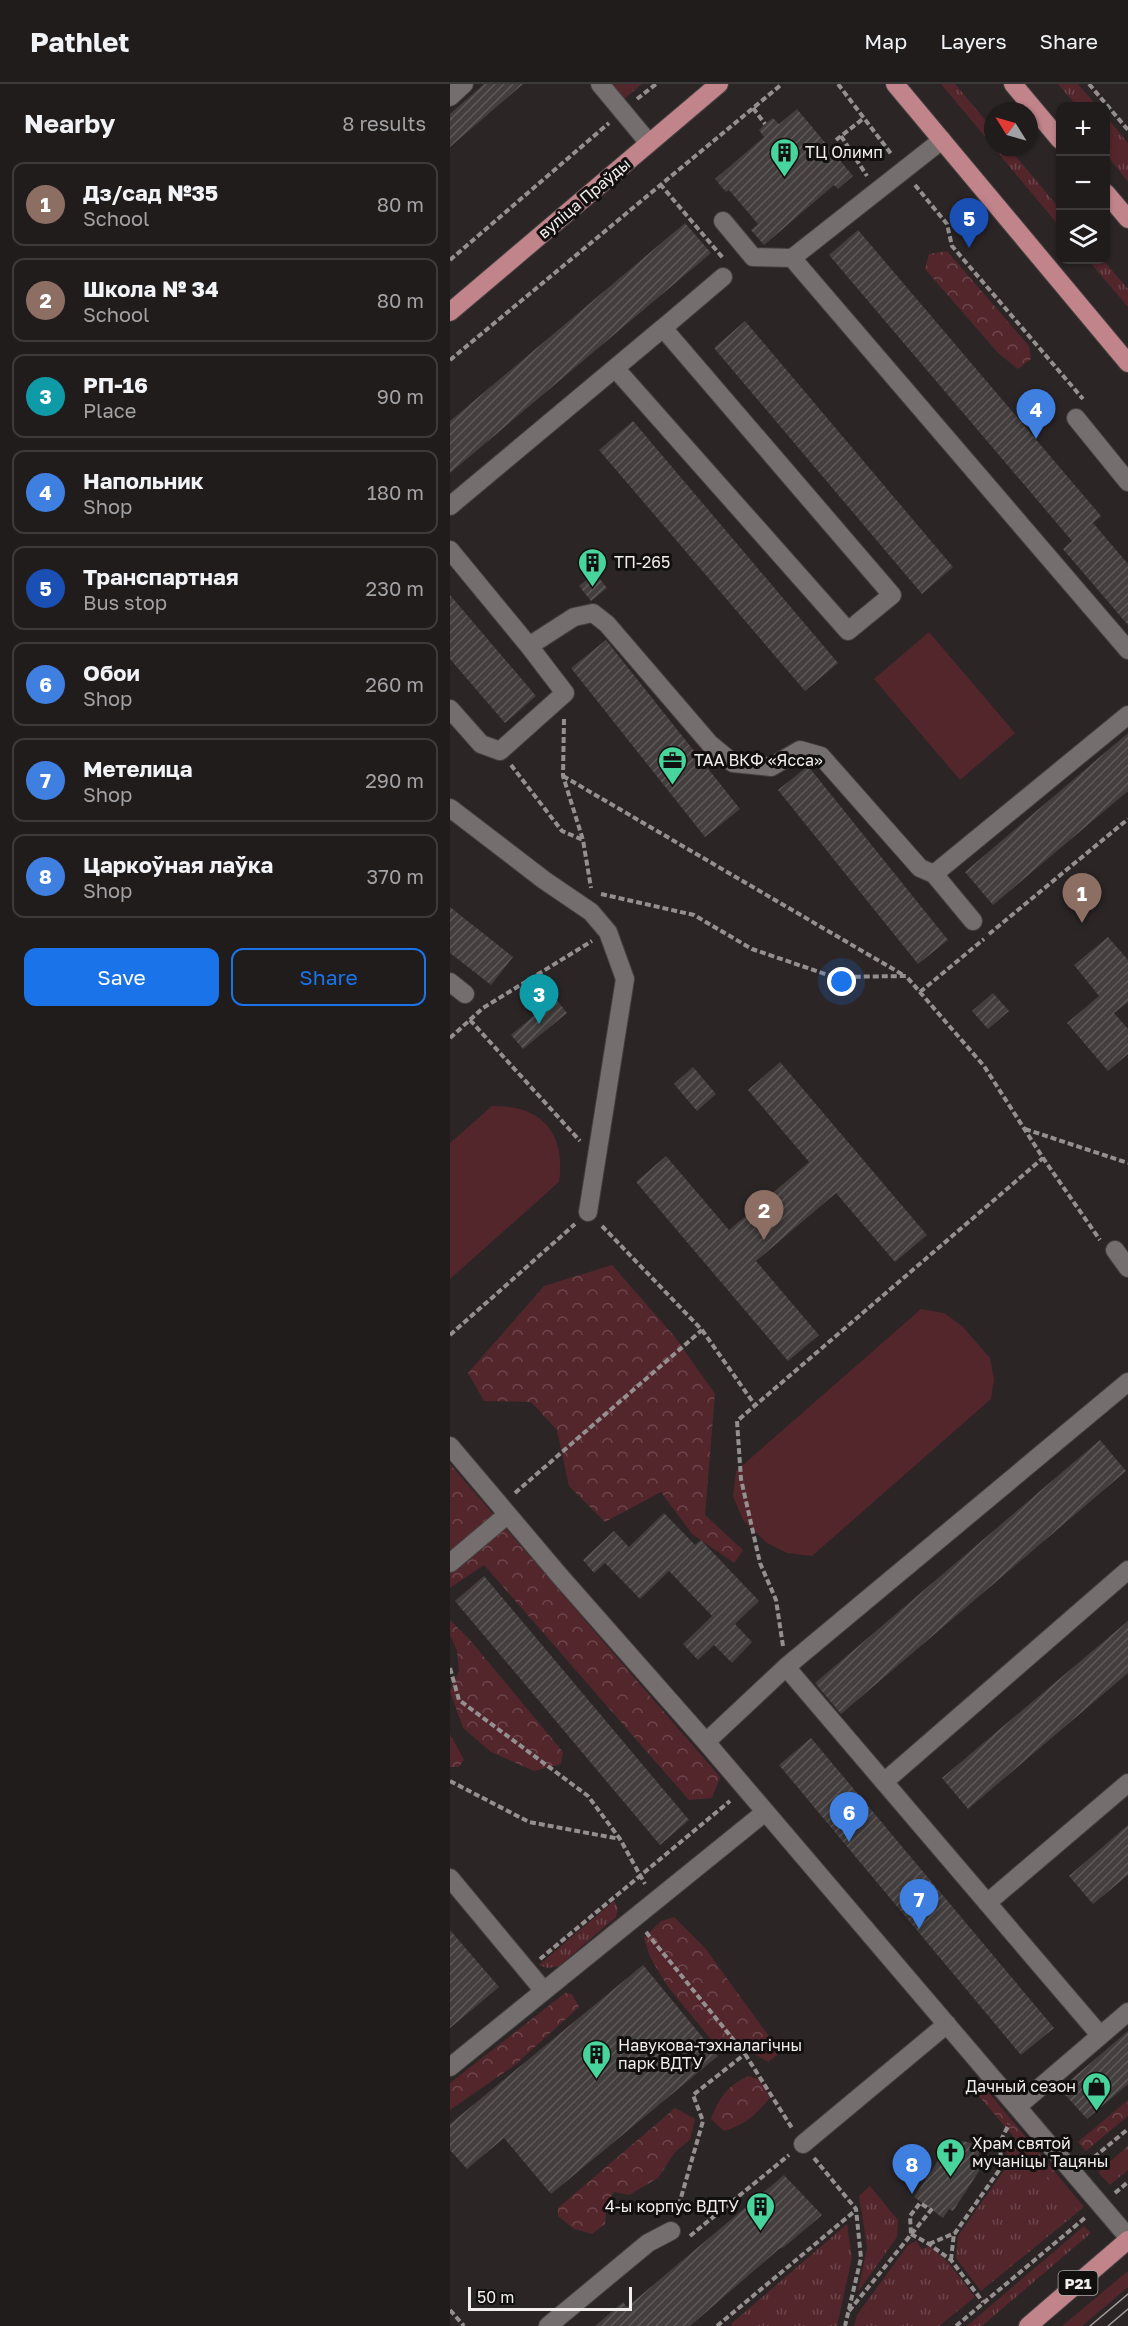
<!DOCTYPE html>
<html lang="en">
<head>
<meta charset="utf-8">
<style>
	:root { --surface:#201c1c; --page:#282525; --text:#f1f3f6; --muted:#a2a1a3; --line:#3d3a3b; --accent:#1a73e8 }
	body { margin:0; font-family:"Golos Text",sans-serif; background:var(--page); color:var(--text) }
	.controls { position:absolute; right:18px; top:18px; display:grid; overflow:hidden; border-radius:12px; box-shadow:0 2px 4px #0004 }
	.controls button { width:54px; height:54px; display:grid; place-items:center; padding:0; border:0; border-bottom:2px solid var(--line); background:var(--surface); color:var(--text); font:30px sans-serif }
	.compass { position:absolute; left:534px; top:18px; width:54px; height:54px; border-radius:50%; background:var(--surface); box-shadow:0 2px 4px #0004; rotate:307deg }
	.scale { position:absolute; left:18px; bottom:15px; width:164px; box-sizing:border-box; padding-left:6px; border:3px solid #f2eeee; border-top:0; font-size:16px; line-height:21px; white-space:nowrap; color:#f2eeee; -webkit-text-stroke:4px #120f0f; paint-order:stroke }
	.you { position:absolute; left:392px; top:898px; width:21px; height:21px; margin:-15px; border:4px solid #fff; border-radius:50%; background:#1a73e8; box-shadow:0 0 0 9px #1a73e833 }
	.badge { display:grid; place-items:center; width:39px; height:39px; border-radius:50%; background:var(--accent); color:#fff; font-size:20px; font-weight:700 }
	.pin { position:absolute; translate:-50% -50px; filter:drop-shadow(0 2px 3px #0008) }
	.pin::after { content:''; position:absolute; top:32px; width:21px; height:18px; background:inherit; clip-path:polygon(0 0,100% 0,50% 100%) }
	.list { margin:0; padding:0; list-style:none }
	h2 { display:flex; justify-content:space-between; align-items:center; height:78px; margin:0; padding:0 24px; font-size:26px }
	h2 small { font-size:20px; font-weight:400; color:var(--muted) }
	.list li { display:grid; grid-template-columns:39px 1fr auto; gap:18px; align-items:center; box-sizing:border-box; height:84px; margin:0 12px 12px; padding:0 12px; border:2px solid var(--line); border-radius:12px }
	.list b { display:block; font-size:22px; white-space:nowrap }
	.list p { margin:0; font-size:20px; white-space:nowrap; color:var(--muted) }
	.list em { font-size:20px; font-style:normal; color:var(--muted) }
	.actions { display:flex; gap:12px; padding:18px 24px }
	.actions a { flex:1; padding:14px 0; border:2px solid var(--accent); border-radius:12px; text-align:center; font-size:21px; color:var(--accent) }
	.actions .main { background:var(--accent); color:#fff }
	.icon { flex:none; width:33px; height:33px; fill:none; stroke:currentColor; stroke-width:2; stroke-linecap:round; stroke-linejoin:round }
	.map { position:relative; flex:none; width:678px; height:2242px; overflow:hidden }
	header { display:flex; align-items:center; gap:36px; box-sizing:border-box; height:84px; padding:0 30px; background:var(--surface); border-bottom:2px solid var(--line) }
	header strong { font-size:28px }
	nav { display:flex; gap:33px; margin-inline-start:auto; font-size:21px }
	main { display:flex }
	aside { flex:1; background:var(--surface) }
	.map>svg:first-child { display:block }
</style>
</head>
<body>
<header>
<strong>Pathlet</strong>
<nav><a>Map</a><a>Layers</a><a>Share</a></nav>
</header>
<main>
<aside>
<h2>Nearby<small>8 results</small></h2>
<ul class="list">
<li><span class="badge" style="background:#8d6e63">1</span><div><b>Дз/сад №35</b><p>School</p></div><em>80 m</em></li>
<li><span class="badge" style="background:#8d6e63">2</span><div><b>Школа № 34</b><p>School</p></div><em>80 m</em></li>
<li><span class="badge" style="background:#0f9aa8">3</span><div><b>РП-16</b><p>Place</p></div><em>90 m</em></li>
<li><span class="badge" style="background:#3f7fe0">4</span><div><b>Напольник</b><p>Shop</p></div><em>180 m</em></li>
<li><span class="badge" style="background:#1a4fb4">5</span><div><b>Транспартная</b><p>Bus stop</p></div><em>230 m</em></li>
<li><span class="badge" style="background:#3f7fe0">6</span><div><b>Обои</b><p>Shop</p></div><em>260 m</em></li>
<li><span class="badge" style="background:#3f7fe0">7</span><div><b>Метелица</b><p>Shop</p></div><em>290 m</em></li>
<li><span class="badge" style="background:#3f7fe0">8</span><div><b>Царкоўная лаўка</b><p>Shop</p></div><em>370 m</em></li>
</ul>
<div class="actions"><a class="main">Save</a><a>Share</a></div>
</aside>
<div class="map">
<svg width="678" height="2242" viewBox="0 0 678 2242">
	<defs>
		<pattern id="grass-tufts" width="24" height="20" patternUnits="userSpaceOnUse" patternTransform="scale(1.5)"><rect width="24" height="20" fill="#53262c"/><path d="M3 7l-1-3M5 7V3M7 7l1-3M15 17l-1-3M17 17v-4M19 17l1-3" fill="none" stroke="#6c464b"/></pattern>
		<pattern id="forest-crowns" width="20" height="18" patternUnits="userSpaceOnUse" patternTransform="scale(1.5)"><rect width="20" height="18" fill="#53262c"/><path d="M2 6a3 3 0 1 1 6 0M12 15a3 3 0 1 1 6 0" fill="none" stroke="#6c464b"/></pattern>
		<pattern id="building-hatch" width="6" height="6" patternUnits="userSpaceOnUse" patternTransform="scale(1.5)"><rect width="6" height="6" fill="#443e3e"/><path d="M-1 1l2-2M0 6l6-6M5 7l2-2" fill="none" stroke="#5f5a5a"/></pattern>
	</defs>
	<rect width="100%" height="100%" fill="#2b2526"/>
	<!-- grass -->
	<path fill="url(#grass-tufts)" d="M162,0H192L174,15Z
		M491,0H505L543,45V62Z
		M608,0H628L647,22H627Z
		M656,32L678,59V98L656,70Z
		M543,63H558L610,125V143Z
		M638,176H653L678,205V223Z
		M164,1817L168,1824L166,1833L109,1882L98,1884L89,1881Z
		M564,2054L628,2128L531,2207L506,2174L508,2152L555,2085L557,2063Z
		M678,2062V2086L660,2101L648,2088Z
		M420,2102L448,2136L447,2153L408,2208L417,2163L409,2112Z
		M397,2140L402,2174L387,2242H283L281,2240Z
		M634,2142L641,2149L532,2242H517Z
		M466,2157L472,2165L480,2162L497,2177L525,2213L489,2242H404L407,2231L458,2161Z
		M678,2187V2203L632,2242H612Z"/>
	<!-- forest -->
	<path fill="url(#forest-crowns)" d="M497,167L579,262L581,275L568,285L549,270L475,185L479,170Z
		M162,1181L225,1253L265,1310L255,1431L293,1466L284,1479L242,1450L211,1408L155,1438L119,1402L107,1346L81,1318L34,1317L18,1289L94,1202Z
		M0,1380L270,1693L262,1714L239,1716L34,1481L0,1504Z
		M0,1536L20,1556L113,1668L111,1680L84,1687L41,1668L13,1644L0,1607L9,1587L7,1567L0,1551Z
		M0,1650L14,1676L9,1683H0Z
		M224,1833L255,1864L326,1962L327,1971L318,1978L304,1970L292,1956L277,1964L263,1958L218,1903L200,1873L194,1854L211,1837Z
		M115,1909L122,1910L129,1923L65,1981L0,2026V1999Z
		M299,1992L310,1996L320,2014C306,2030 295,2041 274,2047L261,2035C268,2015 279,2000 299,1992Z
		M536,2005L634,2123L628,2128L528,2011Z
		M678,2016V2032L636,2067L628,2058Z
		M225,2024L245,2035L240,2056L226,2067L208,2094L179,2111L164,2108L157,2119L155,2140L142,2150L124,2145L108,2132V2124Z"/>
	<!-- pitch -->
	<path fill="#53262c" d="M479,548L565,649L510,696L424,595Z
		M42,1022C91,1021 116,1048 109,1098L0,1195V1059Z
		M471,1225L494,1229L512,1242L540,1274L544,1295L541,1315L362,1472L337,1469L317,1459L293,1436L283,1412L286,1387Z"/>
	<!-- building -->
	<path fill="url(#building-hatch)" d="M34,0H73L0,63V30Z
		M347,25L403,92L388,105L384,101L314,161L301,146L308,140L279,106L276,108L265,95L314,53L309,46L315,40L323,34L329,40Z
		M235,139L261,169L0,389V337Z
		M408,146L651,432L643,439L678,480V541L613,465L622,457L379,171Z
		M295,237L503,483L472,510L264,264Z
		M183,337L388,579L355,607L149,366Z
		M145,489L157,504L141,517L129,502Z
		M0,511L86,612L55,639L0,575Z
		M156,556L290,725L255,753L121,584Z
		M678,649V707L543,821L515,788Z
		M358,682L498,856L468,880L328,706Z
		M0,823L63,873L41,901L0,869Z
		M658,853L678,876V918L664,929L678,945V970L658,987L617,939L649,912L624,881Z
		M543,909L559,927L538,945L522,927Z
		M105,914L117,929L73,965L61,951Z
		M330,978L477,1151L445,1178L386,1109L306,1177L369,1251L338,1277L186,1098L216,1072L279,1146L359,1078L298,1006Z
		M243,983L266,1010L247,1027L224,1000Z
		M650,1356L676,1387L391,1630L365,1599Z
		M214,1429L245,1461L251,1456L309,1517L285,1540L302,1558L282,1579L264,1561L248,1576L233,1560L262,1532L219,1487L190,1515L155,1479L144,1489L133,1476L164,1447L179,1463Z
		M34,1492L239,1736L210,1761L5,1517Z
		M678,1537V1589L518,1725L492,1694Z
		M361,1654L604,1944L571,1971L329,1681Z
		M678,1741V1791L643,1820L619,1792Z
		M0,1846L49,1903L0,1944Z
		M193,1881L268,1972L101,2110L54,2054L17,2085L0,2066V2040Z
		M678,1947V2000L637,2035L610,2005Z
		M513,2057L524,2060L529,2068L528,2078L533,2081L503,2127L499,2125L493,2134L464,2113L500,2059L504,2061Z
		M334,2091L372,2131L334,2163L329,2165L240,2242H145L173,2218L177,2223Z"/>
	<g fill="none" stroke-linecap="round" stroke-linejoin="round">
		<defs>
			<path id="minor" d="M150,0L199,59
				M0,13L14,0
				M273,137L303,173L342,174L492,56
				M342,174L678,566
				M213,244L273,193
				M626,334L678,398
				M0,422L213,244L442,511L398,547L165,284
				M0,466L79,562L124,533L143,529L157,540L260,660L283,679L321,683L350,666L371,672L470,784L484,790L678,631
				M0,625L31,660L50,667L115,609L79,562
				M0,724L94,796L141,828L158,848L175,895L138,1128
				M484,790L523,837
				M0,898L15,910
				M665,1166L678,1184
				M0,1362L109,1491L256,1658L678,2153
				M0,1479L57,1431
				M256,1658L336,1583
				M434,1698L678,1486
				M0,1794L94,1907
				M537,1819L678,1699
				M650,1951L336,1583L678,1298
				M0,1983L314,1729
				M567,2023L678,1928
				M353,2060L497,1940
				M98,2242L198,2159L221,2147"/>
			<path id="major" d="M445,0L678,279
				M563,0L610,56
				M656,109L678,135
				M0,228L269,0
				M578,2242L678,2156"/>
		</defs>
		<!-- minor casing -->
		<use href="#minor" stroke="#454040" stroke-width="20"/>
		<!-- major casing -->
		<use href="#major" stroke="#454040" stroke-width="20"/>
		<!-- path -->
		<path stroke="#959090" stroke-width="4" stroke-dasharray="6 3" stroke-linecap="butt" d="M388,0L442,71
			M639,0L678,46
			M187,15L206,0
			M303,24L315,40
			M391,52L417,92
			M386,56L414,34
			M210,100L273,174
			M465,101L497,140L502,162L633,315
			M0,176L159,39
			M0,276L332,0
			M114,635L113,692L133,756L141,804
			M61,681L112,747L133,756
			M113,692L455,892
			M151,810L244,831L302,865L384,893L456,892L534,982L593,1074L650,1156
			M539,850L678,735
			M470,908L534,855
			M20,936L130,1057
			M0,954L33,924L142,857
			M575,1045L678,1079
			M152,1142L252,1246L305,1321
			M0,1251L125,1140
			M65,1409L252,1246
			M333,1562L326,1516L310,1479L291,1395L287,1337L593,1074
			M0,1584L9,1616L138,1712L170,1755L195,1800
			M0,1697L79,1738L170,1755
			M196,1848L295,1970L243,2011L253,2037L226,2131
			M90,1875L280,1717
			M295,1970L342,2044
			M364,2074L406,2125L411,2174L395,2242
			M637,2079L678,2045
			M665,2109L678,2098
			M461,2150L479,2160L501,2176L533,2218
			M240,2152L339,2071
			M479,2160L505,2149L550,2085L551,2056L559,2040
			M501,2176L504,2149
			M0,2226L14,2242
			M399,2227L481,2126L470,2119L460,2132L461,2150
			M267,2242L406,2126
			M506,2242L636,2133"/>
		<!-- minor -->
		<use href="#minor" stroke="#756e6f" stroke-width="18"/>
		<!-- major -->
		<use href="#major" stroke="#c2848b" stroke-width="18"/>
		<!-- tram -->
		<path stroke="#a19c9d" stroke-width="1.5" d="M640,2242L678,2210
			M658,2242L678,2225"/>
	</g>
	<!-- icons -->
	<defs>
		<symbol id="building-pin" viewBox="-11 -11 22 30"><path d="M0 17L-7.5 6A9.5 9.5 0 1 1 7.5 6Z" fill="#48d49d" stroke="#120f0f"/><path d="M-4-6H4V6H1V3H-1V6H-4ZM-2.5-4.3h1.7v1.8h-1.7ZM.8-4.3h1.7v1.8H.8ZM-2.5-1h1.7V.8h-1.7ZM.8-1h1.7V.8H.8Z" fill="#111"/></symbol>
		<symbol id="office-pin" viewBox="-11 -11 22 30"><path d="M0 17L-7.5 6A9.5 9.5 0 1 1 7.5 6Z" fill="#48d49d" stroke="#120f0f"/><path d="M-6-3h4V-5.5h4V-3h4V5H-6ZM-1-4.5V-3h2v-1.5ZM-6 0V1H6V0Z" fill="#111"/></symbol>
		<symbol id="shop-pin" viewBox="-11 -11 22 30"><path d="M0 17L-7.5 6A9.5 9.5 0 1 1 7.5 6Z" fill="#48d49d" stroke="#120f0f"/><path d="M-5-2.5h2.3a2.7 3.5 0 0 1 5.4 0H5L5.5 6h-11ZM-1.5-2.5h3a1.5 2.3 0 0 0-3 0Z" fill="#111"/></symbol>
		<symbol id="church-pin" viewBox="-11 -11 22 30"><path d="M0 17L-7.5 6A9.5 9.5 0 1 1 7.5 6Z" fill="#48d49d" stroke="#120f0f"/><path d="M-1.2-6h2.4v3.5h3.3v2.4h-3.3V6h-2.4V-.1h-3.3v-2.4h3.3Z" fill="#111"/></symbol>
	</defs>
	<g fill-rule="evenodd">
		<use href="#building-pin" x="318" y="52" width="33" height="45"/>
		<use href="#building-pin" x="126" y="462" width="33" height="45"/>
		<use href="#office-pin" x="206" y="660" width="33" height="45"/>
		<use href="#building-pin" x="130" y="1954" width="33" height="45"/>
		<use href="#shop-pin" x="630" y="1986" width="33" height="45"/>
		<use href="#church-pin" x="484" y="2052" width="33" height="45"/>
		<use href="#building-pin" x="294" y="2106" width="33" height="45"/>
	</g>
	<g text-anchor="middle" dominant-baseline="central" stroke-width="6" stroke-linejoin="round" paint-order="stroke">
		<!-- shield labels -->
		<rect fill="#120f0f" stroke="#afabab" stroke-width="1.5" x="608.5" y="2187" width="39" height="24" rx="4.5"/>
		<g font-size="15" font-weight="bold" fill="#f2eeee">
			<text x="628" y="2199">Р21</text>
		</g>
		<!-- poi labels -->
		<g font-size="16" fill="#f2eeee" stroke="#120f0f" text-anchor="start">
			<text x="355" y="68">ТЦ Олимп</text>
			<text x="164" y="478">ТП-265</text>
			<text x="244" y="676">ТАА ВКФ «Ясса»</text>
			<text x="168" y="1961">Навукова-тэхналагічны<tspan x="168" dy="18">парк ВДТУ</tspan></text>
			<text x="626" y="2002" text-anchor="end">Дачный сезон</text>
			<text x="522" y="2059">Храм святой<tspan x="522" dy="18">мучаніцы Тацяны</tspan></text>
			<text x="289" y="2122" text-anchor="end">4-ы корпус ВДТУ</text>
		</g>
		<!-- street labels -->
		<g font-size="16" fill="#f2eeee" stroke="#120f0f">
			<text transform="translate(134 114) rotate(-40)">вуліца Праўды</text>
		</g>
	</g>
</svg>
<div class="controls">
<button>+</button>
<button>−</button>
<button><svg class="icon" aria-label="layers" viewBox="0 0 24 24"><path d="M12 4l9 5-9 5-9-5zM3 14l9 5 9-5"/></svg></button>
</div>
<svg class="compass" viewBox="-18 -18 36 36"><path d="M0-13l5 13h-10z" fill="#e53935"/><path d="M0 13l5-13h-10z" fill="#a2a1a3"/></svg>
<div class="scale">50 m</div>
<div class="you"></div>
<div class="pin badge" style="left:632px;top:839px;background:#8d6e63">1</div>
<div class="pin badge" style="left:314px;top:1156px;background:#8d6e63">2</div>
<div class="pin badge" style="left:89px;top:940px;background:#0f9aa8">3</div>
<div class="pin badge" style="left:586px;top:355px;background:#3f7fe0">4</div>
<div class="pin badge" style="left:519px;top:164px;background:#1a4fb4">5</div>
<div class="pin badge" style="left:399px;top:1758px;background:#3f7fe0">6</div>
<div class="pin badge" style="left:469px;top:1845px;background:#3f7fe0">7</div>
<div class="pin badge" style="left:462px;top:2110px;background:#3f7fe0">8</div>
</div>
</main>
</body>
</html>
